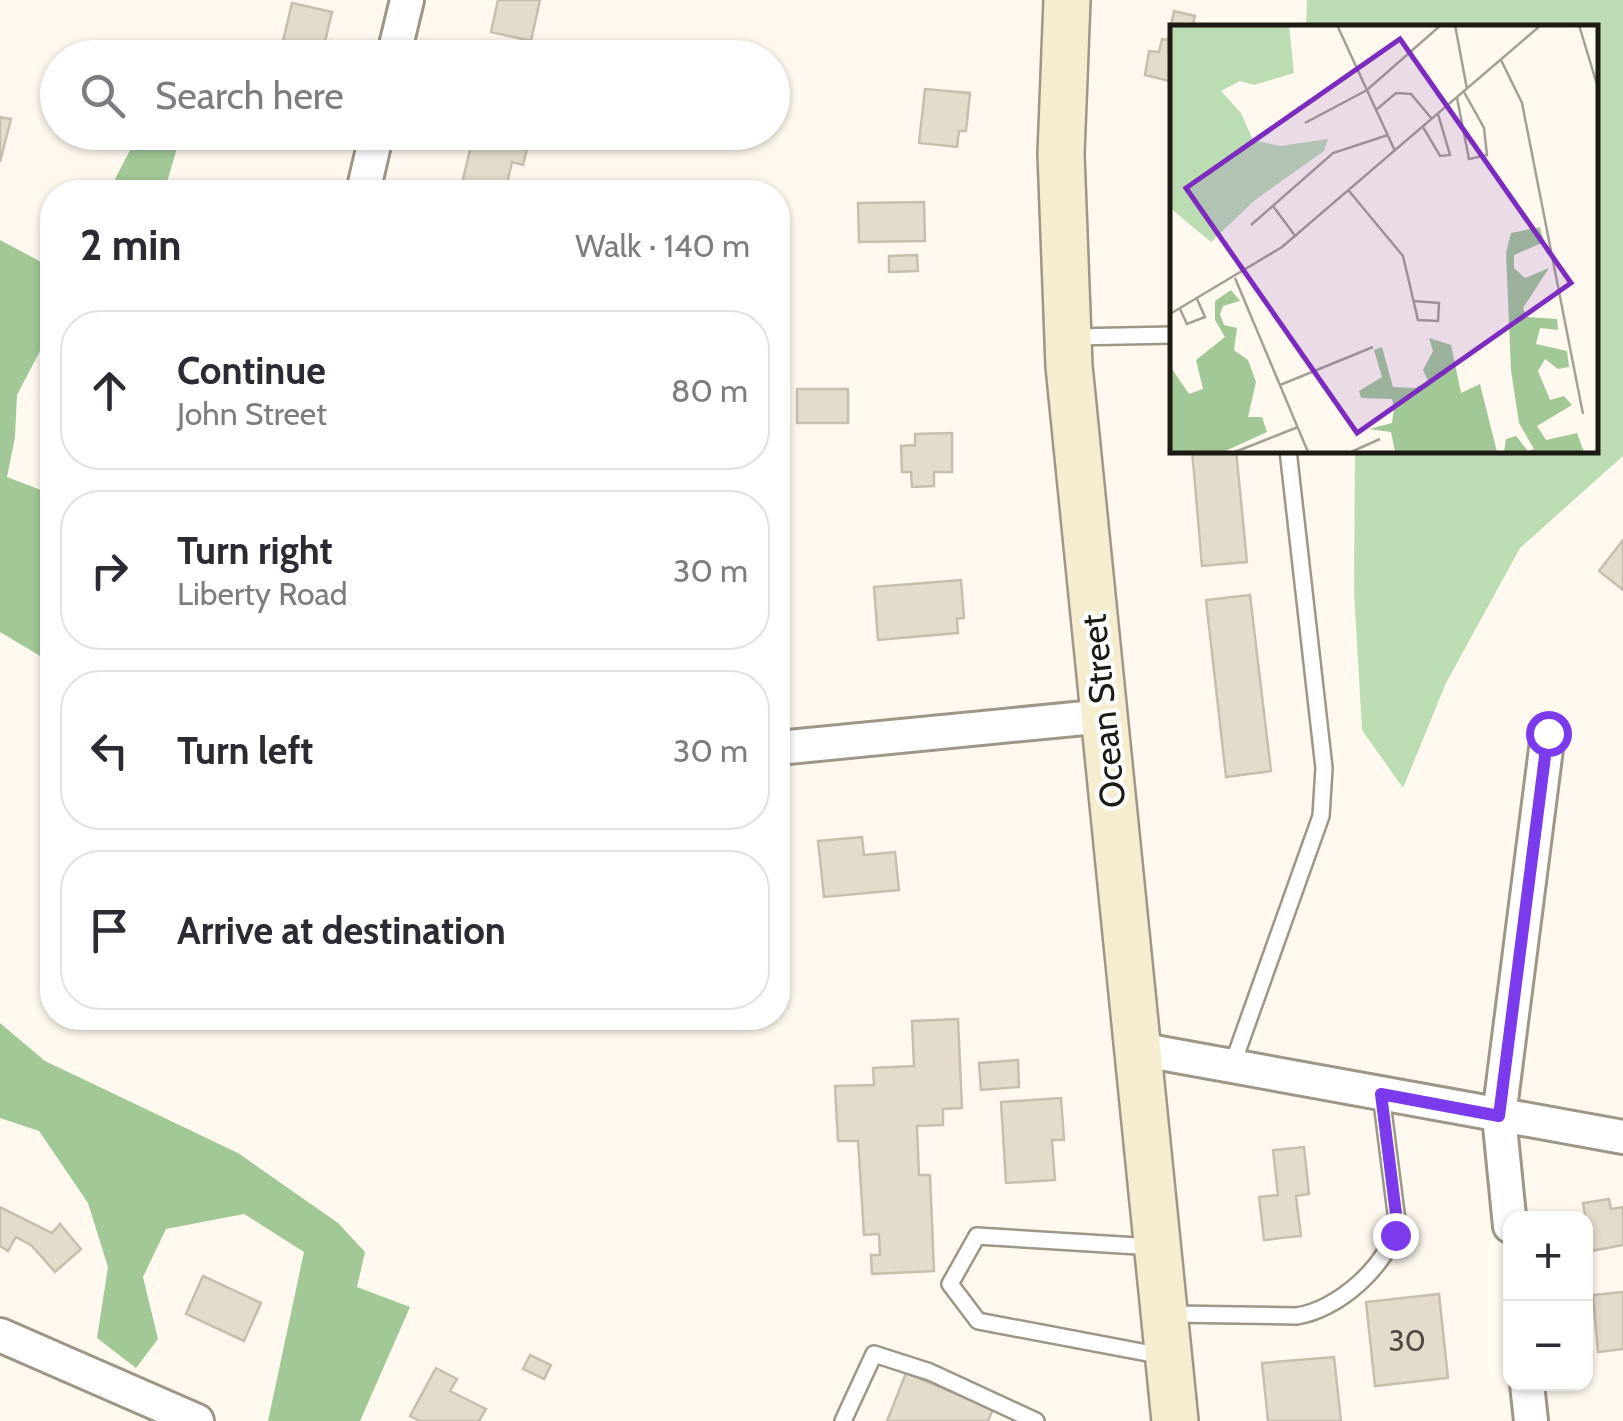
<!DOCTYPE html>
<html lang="en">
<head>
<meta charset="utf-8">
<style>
	:root { --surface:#fff; --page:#f7f7f7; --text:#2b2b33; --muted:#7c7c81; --line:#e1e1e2 }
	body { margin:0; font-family:Cabin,sans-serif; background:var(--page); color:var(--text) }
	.controls { position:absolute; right:30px; bottom:30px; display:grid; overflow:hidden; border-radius:20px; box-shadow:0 2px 8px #0004 }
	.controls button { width:90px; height:90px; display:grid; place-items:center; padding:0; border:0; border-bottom:2px solid var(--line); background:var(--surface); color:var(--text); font:50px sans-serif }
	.stop { position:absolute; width:30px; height:30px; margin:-22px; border:8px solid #7c3aed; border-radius:50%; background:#fff }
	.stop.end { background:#7c3aed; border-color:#fff; box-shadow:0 2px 10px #0008 }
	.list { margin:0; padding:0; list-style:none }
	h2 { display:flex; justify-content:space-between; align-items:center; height:130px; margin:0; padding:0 40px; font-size:42px }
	h2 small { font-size:32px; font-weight:400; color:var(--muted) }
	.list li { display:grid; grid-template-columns:65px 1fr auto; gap:30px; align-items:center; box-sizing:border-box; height:160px; margin:0 20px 20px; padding:0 20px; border:2px solid var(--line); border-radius:40px }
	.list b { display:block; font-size:38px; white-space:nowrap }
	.list p { margin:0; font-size:32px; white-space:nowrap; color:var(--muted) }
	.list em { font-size:32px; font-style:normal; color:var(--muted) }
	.icon { flex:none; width:55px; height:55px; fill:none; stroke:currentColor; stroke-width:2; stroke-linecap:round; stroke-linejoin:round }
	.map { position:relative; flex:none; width:1623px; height:1421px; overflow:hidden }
	.search { position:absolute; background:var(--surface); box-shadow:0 2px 8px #0004; left:40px; top:40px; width:750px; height:110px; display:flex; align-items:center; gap:25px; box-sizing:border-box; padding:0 35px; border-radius:55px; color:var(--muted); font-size:38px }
	.panel { position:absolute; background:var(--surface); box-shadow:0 2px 8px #0004; left:40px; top:180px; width:750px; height:850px; border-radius:40px }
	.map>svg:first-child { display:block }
</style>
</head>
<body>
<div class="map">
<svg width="1623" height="1421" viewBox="0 0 1623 1421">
	<rect width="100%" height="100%" fill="#fff9ef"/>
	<!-- green -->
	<path fill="#bcddb3" d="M1307,0H1623V456L1520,548L1446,683L1403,788L1362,730L1354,591L1355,450H1596V28L1306,27Z"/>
	<!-- forest -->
	<path fill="#a1c896" d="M139,133H163L180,138L164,192H100L114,181Z
		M0,240L43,263L52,243V339L40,351L17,395L15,437L7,477L41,490H52V663L0,632Z
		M0,1023L45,1061L238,1153L338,1223L365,1252L357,1287L410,1307L360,1421H268L304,1252L244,1214L166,1229L143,1277L158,1339L136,1368L97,1338L108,1267L88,1203L39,1131L0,1118Z"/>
	<!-- building -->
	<path fill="#e4dccb" stroke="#c7bfae" stroke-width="2.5" d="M498,0H540L531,41L491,32Z
		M292,3L332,12L322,54L282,45Z
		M1174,11L1195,16L1192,28H1173V82L1145,75L1149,51L1159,52L1162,39L1168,40Z
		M925,89L970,93L966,131H959L957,147L919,143Z
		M0,117L11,119L0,162Z
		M491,132L531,133L523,165L512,162L505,192H460L473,137L489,142Z
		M924,202L925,241L859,242L858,203Z
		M917,255L918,271L889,272V256Z
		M797,389H848V423H797Z
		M952,433V472H934V486L912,487L911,472H902L901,446L915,445V434Z
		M1192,450H1236L1247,562L1202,566Z
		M1623,540V590L1599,571Z
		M961,580L964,618L957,619L958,633L878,640L874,587Z
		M1250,595L1271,771L1226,777L1206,600Z
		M862,837L864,855L895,852L899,890L824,897L818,841Z
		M958,1019L962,1108L943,1109V1125L917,1126L919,1175H930L934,1271L872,1274L871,1255H880L879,1234L864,1235L858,1141H838L835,1086L874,1085L873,1068L914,1066L912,1021Z
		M1018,1060L1019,1087L981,1090L979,1063Z
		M1061,1098L1064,1140H1052L1055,1180L1006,1183L1001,1102Z
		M1304,1147L1309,1194L1296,1196L1301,1236L1264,1240L1259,1197L1278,1195L1273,1150Z
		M1609,1199L1611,1209L1623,1207V1245L1591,1251L1583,1203Z
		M0,1207L52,1233L60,1224L81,1249L55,1272L32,1246L16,1237L8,1251L0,1246Z
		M203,1276L261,1303L244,1341L186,1314Z
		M1623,1292V1349L1598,1352L1593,1295Z
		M1439,1294L1448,1378L1375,1386L1366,1302Z
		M530,1355L551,1365L544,1379L523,1369Z
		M1334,1357L1341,1421H1268L1262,1363Z
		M436,1368L457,1379L450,1391L486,1409L479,1421H420L410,1416Z
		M906,1373L993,1409L988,1421H887Z"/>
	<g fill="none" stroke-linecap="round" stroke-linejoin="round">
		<defs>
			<path id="lane" d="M1072,337L1173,335
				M1232,1066L1321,816L1324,768L1288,450
				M1154,1247L977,1236L950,1284L978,1321L1163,1356
				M1171,1314L1296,1316C1337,1311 1392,1263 1397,1221L1381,1094
				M843,1421L874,1354L930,1372L1036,1421"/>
			<path id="street" d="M393,58L407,0
				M363,192L377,132
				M778,748L1105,716
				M1138,1049L1623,1137
				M1510,1226L1499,1116L1548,733
				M0,1335L197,1421
				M1527,1384L1531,1421"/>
			<path id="secondary" d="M1067,0L1061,154L1069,366L1175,1421"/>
		</defs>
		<!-- lane casing -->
		<use href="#lane" stroke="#9e9686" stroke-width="20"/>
		<!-- street casing -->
		<use href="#street" stroke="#9e9686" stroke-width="38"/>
		<!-- secondary casing -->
		<use href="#secondary" stroke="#9e9686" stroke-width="50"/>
		<!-- lane -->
		<use href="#lane" stroke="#fff" stroke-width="15"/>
		<!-- street -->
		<use href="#street" stroke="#fff" stroke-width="32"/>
		<!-- secondary -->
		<use href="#secondary" stroke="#f6eccf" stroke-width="45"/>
	</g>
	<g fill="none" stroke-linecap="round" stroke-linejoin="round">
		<!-- route -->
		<path stroke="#7c3aed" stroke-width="12" d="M1395,1235L1397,1222L1381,1094L1499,1116L1548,733"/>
	</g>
	<g text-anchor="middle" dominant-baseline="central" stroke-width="8" stroke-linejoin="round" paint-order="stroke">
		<!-- number labels -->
		<g font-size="30" fill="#4f4a42">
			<text x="1407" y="1340">30</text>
		</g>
		<!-- street labels -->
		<g font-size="35" fill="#1d1a14" stroke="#fff">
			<text transform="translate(1103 711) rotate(-96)">Ocean Street</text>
		</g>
	</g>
	<!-- overview -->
	<g transform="translate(1170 25)">
		<rect width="428" height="428" fill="#fff9ef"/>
		<path d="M0,0H119L124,48L84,60L70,56L51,66L71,88L83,115L110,121L158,114L154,126L85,175L41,217L0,183Z" fill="#bcddb3"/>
		<path d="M370,202L374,217L344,230V243L355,253L379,243L353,283L357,292L387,294L388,305L370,303L366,319L397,326L399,342L388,344L375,334L368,346L380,375L394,371L402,380L367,401L376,415L407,408L414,427H334L336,414L346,411L358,426L364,424L349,398L341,345L336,228L341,208ZM61,265L70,276L53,281L50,289L54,300L67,303L64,325L78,335L86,357L78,392H92L97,407L53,427H0V341L19,369L33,364L26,335L55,312L45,295V276ZM259,313L281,320L291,368L310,359L327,427H225L221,407L199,404L222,398L224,383L222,374L191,373L189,366L212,352L204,325L212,322L223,362L245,363L258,356L253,345L263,326Z" fill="#a1c896"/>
		<path fill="none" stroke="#a5a097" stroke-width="2.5" d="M167,0L225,126M285,0L297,64M409,0L428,63M331,35L352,78L413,389M287,73L299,134L317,130L314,103L294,67M206,85L226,68L241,69L262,94M135,98L197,65L271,0M253,102L270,131L280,130L268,89M179,166L233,231L248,295L268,296L269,278L244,276M103,181L126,212M81,200L163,128L218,110M65,253L138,427M10,284L17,299L35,292L27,274M0,289L112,222L371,0M110,360L203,322M65,427L128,402M181,427L210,414"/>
		<path fill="#7b2cbf" fill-opacity="0.15" stroke="#7b2cbf" stroke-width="5" d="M230,14L401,258L187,408L16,163Z"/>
		<rect width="428" height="428" fill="none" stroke="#1d1a14" stroke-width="5"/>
	</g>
</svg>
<div class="controls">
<button>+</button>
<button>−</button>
</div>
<div class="stop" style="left:1548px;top:733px"></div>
<div class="stop end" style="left:1395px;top:1235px"></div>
<div class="search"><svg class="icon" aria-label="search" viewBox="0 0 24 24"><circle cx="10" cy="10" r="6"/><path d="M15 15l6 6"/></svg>Search here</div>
<section class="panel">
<h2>2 min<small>Walk · 140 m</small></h2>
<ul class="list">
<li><svg class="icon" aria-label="ahead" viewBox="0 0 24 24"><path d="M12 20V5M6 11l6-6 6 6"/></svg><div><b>Continue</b><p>John Street</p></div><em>80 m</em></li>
<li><svg class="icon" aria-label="right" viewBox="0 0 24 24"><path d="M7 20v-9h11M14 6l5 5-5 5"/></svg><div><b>Turn right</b><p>Liberty Road</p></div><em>30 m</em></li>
<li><svg class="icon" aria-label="left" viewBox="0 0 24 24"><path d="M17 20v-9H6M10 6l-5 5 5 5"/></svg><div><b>Turn left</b></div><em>30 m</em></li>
<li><svg class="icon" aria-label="arrive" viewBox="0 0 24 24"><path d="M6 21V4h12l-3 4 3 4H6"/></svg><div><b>Arrive at destination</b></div></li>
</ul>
</section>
</div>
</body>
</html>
